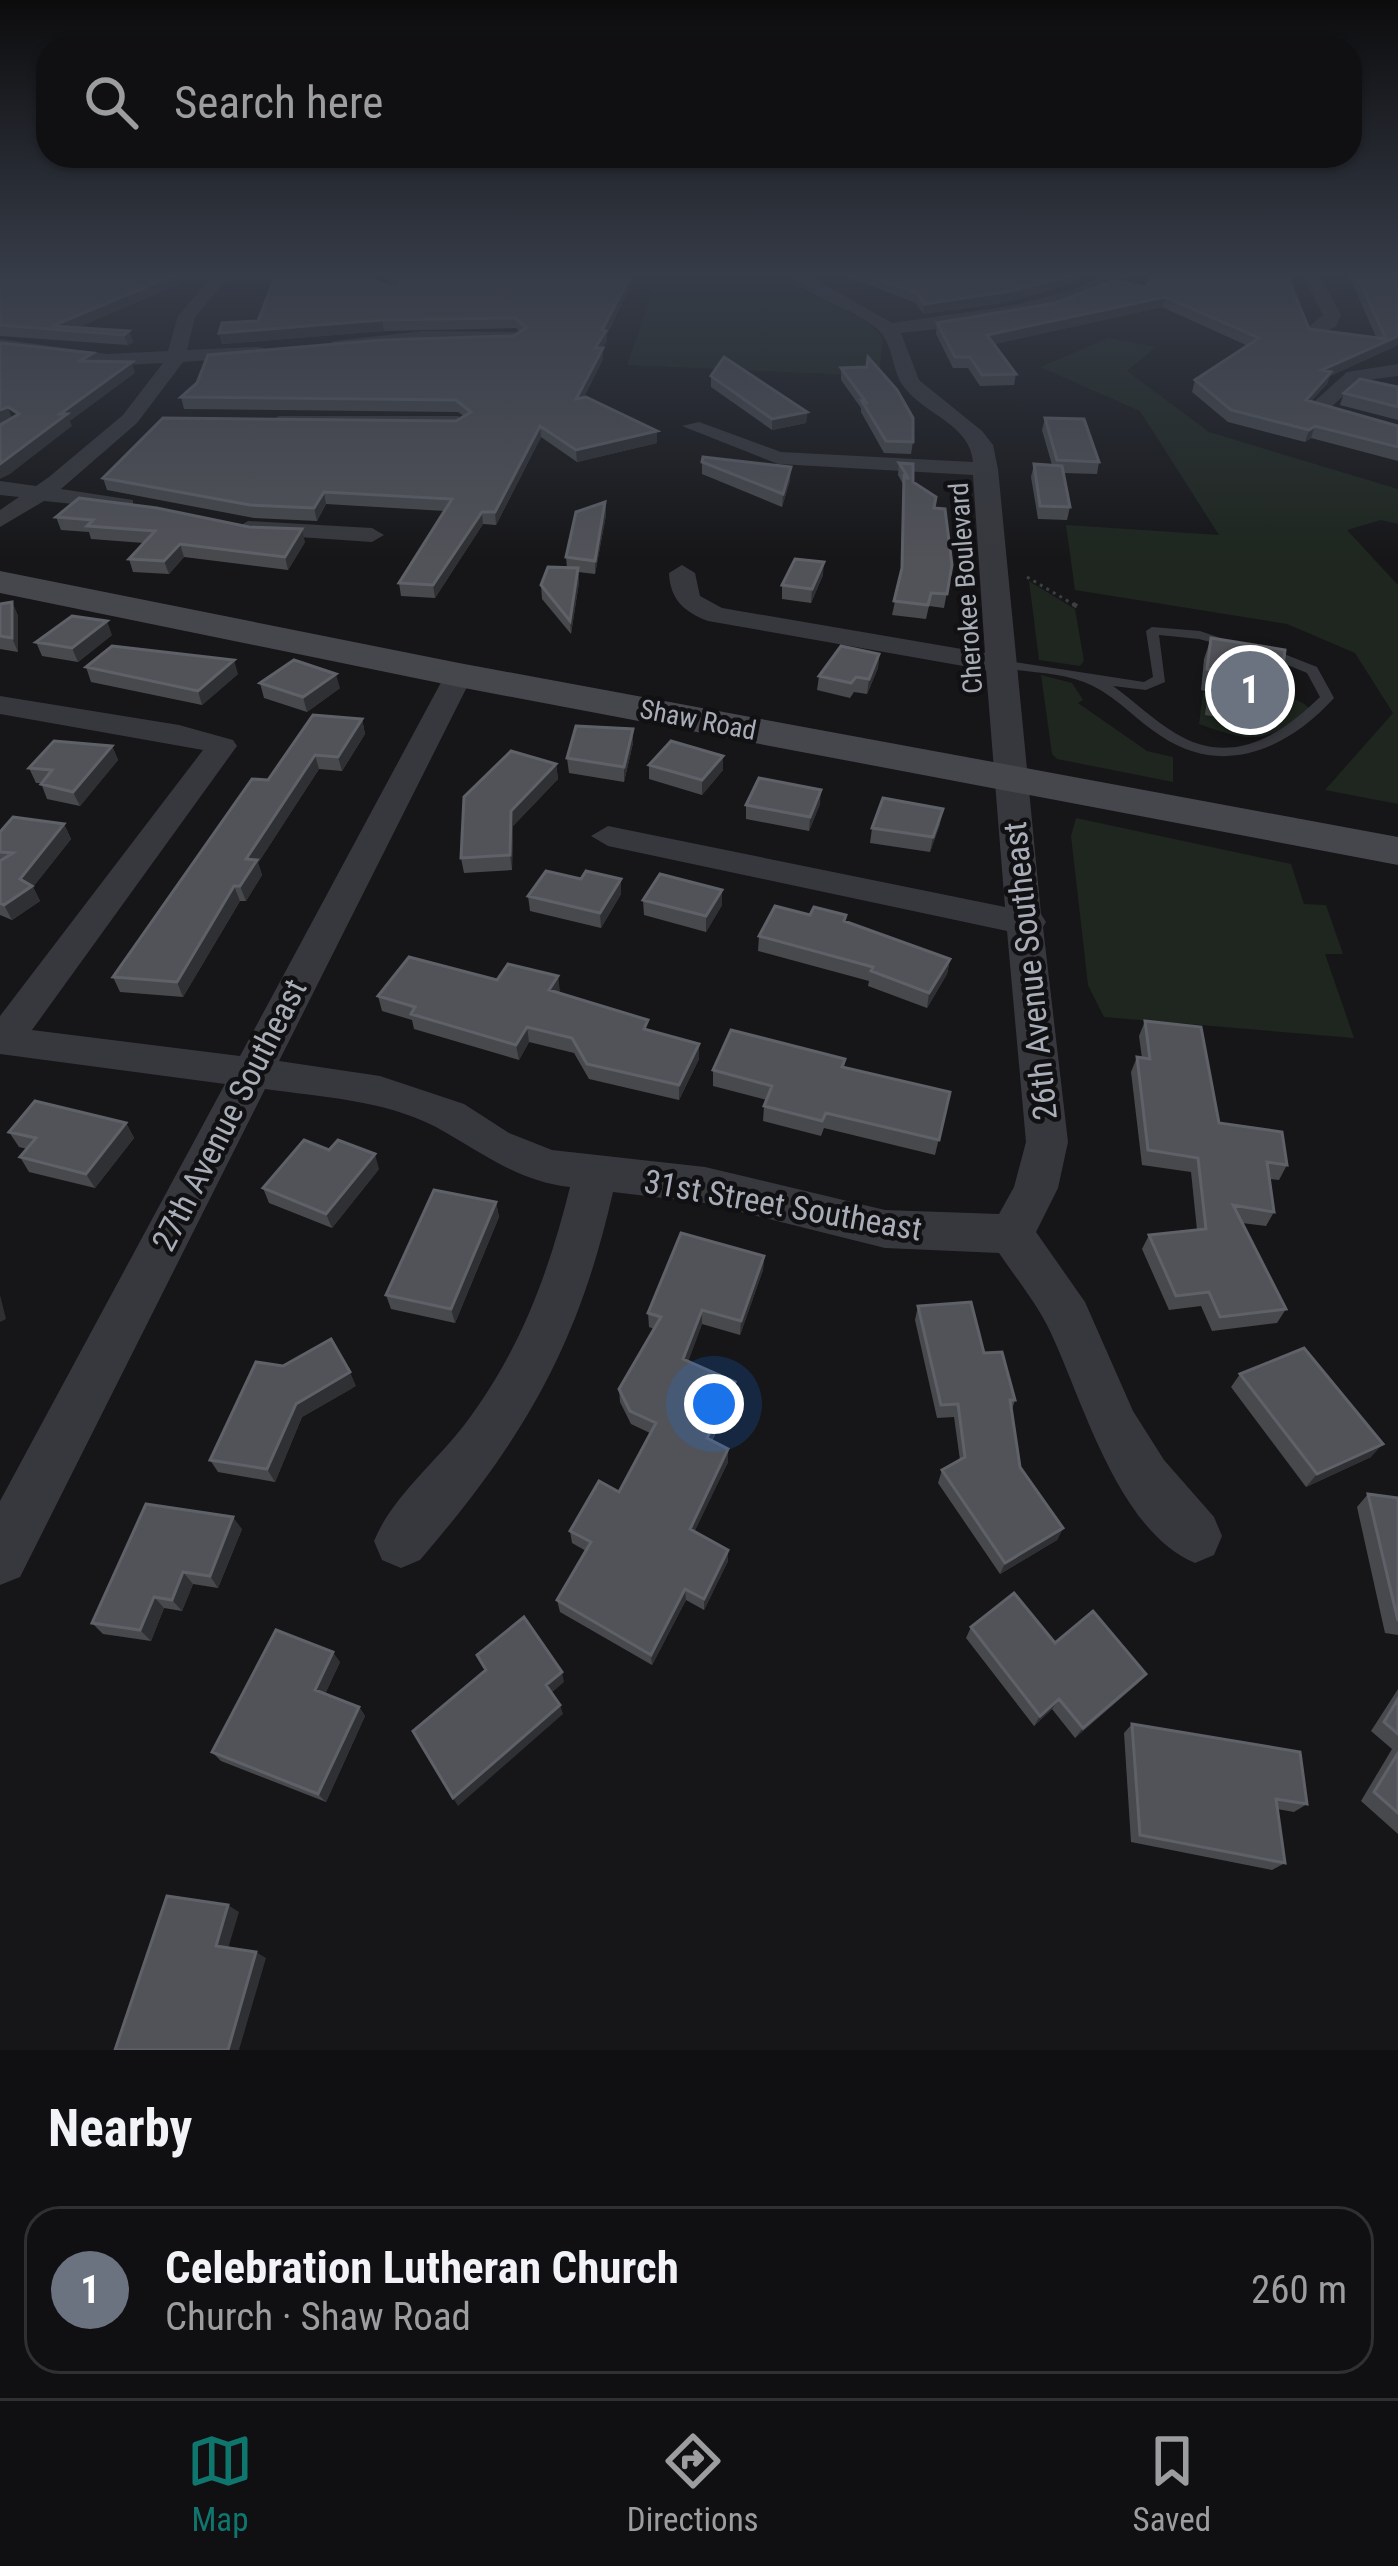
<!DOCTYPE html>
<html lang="en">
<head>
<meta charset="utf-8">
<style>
	:root { --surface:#101012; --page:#1e1e20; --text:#f1f3f6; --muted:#9c9d9f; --line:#303032; --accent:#0f766e }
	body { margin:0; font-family:"Roboto Condensed",sans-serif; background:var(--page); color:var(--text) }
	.you { position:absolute; left:714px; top:1404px; width:42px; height:42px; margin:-30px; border:9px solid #fff; border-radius:50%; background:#1a73e8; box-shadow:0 0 0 18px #1a73e833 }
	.badge { display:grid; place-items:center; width:78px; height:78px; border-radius:50%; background:var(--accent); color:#fff; font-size:39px; font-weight:700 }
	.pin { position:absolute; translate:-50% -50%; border:6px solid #fff; box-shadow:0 3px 12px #0006 }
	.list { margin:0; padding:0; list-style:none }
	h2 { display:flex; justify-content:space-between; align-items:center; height:156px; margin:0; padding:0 48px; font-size:51px }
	h2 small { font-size:39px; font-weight:400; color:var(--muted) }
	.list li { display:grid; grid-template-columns:78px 1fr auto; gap:36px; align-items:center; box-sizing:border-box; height:168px; margin:0 24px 24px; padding:0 24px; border:3px solid var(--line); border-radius:36px }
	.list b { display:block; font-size:45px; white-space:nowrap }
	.list p { margin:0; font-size:39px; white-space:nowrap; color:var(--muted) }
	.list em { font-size:39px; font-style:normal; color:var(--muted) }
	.icon { flex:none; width:66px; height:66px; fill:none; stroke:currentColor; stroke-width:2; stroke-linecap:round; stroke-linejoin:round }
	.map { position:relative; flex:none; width:1398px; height:2050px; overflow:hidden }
	.search { position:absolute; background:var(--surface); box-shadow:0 3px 9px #0004; left:36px; right:36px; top:36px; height:132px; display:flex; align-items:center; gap:30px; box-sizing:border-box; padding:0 42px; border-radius:36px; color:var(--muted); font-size:45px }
	.sheet { height:348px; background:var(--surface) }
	nav { display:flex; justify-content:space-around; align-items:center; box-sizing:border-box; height:168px; border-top:3px solid var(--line); background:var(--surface); font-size:33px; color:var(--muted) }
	nav a { display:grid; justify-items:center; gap:6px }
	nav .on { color:var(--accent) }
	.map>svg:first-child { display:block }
</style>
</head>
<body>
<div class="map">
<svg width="1398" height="2050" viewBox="0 0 1398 2050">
	<rect width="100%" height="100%" fill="#161618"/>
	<!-- green -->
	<path fill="#1e261f" d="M659,273H782L806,292L863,318L883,338L879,376L627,365Z
		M1109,338L1156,347L1127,371L1209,432L1398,489V524L1381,520L1347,530L1398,585V804L1325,790L1393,713L1355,653L1287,624L1075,590L1066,525L1219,535L1140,411L1040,367Z
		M1029,581L1075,609L1084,661L1080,666L1039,660Z
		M1041,675L1072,683L1083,700L1078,703L1147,751L1173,757V782L1057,759L1052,754Z
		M1203,692C1219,695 1237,702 1253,702C1276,702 1289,690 1309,708C1269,743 1253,744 1199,724Z
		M1076,818L1291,864L1304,904L1326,905L1343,954H1325L1354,1038L1104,1017L1088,985L1071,836Z"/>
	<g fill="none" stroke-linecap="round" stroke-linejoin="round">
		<!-- path-far1 -->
		<path stroke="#3d3f44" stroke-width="3" stroke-dasharray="3 4.5" stroke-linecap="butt" d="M1027,577L1078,607"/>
		<!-- path -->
		<path stroke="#3d3f44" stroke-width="4.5" stroke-dasharray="4.5 8" stroke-linecap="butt" d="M1073,604L1084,610"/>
		<!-- service -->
		<path fill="#37383d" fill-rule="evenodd" d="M1152,627L1200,631L1238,644L1232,648L1199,639L1159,635L1165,682L1146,690L1113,686C1134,701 1153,720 1175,733C1230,767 1279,737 1320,697L1307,673L1261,654V648H1269L1317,667L1334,698C1288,749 1223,778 1161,736C1137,721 1119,699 1093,686C1065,672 1032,673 1002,668L996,664L1002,660L1144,682L1153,677L1146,631Z"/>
		<!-- minor -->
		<path fill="#37383d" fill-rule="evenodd" d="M139,273H359L351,278L224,282L195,317L187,350L258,347L264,348V356L183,362L137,423L61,489L133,500V510L44,501L0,527V510L19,497L0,495V481L36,486L49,477L123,415L163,363L107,366L0,349V339L107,354L168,351L178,316L208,281L147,278Z
			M787,273H804L892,323L1010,306L1070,291L1110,273H1129C1081,316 964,326 901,333L919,380L982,431L993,445L998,469L1041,914L1046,922L1043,927L1068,1142L1058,1188L1036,1232L1085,1302L1133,1411L1164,1460L1214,1517L1222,1536L1214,1555L1195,1563C1118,1531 1083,1401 1050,1331C1037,1304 1016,1278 999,1253L885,1248L705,1203L613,1192C578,1347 523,1440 420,1560L401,1568L382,1560L374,1541C392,1497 436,1462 465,1424C520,1351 548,1275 570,1187C517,1181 481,1152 436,1127C384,1100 322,1097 265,1089L20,1577L0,1585V1501L225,1084L0,1054V1016L203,750L0,714V696L179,725L233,740L237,746L32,1030L240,1056L445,675L459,667L473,675L279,1061L380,1076L464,1104L509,1133L552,1150L705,1167L885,1210L999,1214L1014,1187L1026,1142L1007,931L608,846L591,836L608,826L1005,907L986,670L708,621C684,612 670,599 669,573L682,565L695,573L700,596L722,608L985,653L973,475L778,464L682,426L699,422L781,452L973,462C970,424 925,415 904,387C890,368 895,344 876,328C848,304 811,302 787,273Z
			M1302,273H1318L1341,315L1336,327L1315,334L1306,329L1323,315Z
			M423,331L514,332L523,337L514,342L423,341L334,351L325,346L334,341Z
			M1398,364V376L1360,381L1331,407L1398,425V437L1306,409L1347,372Z
			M279,416H458L468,422L458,428L272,426L269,422Z
			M248,521L372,528L384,535L372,542L240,533L236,528Z"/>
		<!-- secondary -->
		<path fill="#45474d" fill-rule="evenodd" d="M0,571L459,663L1398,837V865L459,687L0,593Z"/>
	</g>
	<!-- wall -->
	<path fill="#47494d" d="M0,273L24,281L177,274L179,284L76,328L129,331L133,342L128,345L0,336Z
		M387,273H637L607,334V341L602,348L603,359L584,397L657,443L577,462L541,437L496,525L483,524L435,598L401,596L399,583L445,511L326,504L317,521L254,518L107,490L103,478L456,421L464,416L458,412L184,409L181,397L513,336L520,332L516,328L384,331L222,344L219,333L373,280L398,289L388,283Z
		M838,273H1082L1080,281L1009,302L923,314L916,303Z
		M1345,273H1398V345L1330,376L1327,384L1311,401L1398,426V461L1311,438L1305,442L1228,422L1192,392L1195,380L1248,346L1162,307L994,344L1016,374L1014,385L980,386L968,368H953L936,334L937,323L1055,303L1115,280L1309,329L1376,337L1351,280Z
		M841,368L913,442L911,454L884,453L861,412V408L841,380Z
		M711,376L807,412L806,423L772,430L711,387Z
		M1398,387V420L1340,405L1344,393Z
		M1045,418L1099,462L1097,474L1064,473L1070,507L1067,520L1038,519L1031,477L1034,464L1052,465L1042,430Z
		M702,462L790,480L782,507L702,474Z
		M899,463L934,508L952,565L944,608L929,606L926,619L892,615L901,574L903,484L898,475Z
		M79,498L305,542L288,570L184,557L169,574L133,572L129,559L144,543L91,539L89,532L61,530L56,517Z
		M605,502L606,515L595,574L578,572L579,582L571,634L542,599L541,585L567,568L566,557Z
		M823,575L811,603L782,599V585Z
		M12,602L18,616V652L0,649V604Z
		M112,635L78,662L42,656L36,642Z
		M1211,638L1281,684L1273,705L1260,703L1252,723L1205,715L1208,692L1201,690L1204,659Z
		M879,654L878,668L867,694L854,692L850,698L817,690L819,676Z
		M86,667L238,674L202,705L91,682Z
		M260,683L340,688L307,712L264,698Z
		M362,719L365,734L342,771L319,769L258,863L262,875L246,901H240L183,997L120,992L113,977L268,780Z
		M633,743L624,782L569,773L567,758Z
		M112,746L118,760L80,806L47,799L41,783H36L29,768Z
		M723,756V770L702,795L649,779V765Z
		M556,764L558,779L513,826L512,870L464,873L461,858Z
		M820,804L809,831L746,819V805Z
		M64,824L71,839L33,887L40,901L12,920L0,915V832Z
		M940,824L930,852L870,843L872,828Z
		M722,890V905L706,932L644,915L643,900Z
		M621,894L601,928L530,911L528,896Z
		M810,915L846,921L950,959L947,974L927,1008L868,986L869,981L758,951L759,936Z
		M558,976L559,993L649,1030L699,1059L679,1100L589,1079L574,1053L529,1042L519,1060L414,1029L412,1020L382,1011L378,996L497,980Z
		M1145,1021L1219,1123L1287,1165L1279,1180L1270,1179L1274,1212L1266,1226L1242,1223L1286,1309L1277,1323L1212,1331L1201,1306L1169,1310L1142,1249L1149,1235L1197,1230L1191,1172L1142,1165L1131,1072L1137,1057L1142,1058L1139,1036Z
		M845,1059L844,1067L950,1092L935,1155L824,1128L821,1136L763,1121L764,1106L767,1100L713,1086V1070Z
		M126,1123L134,1138L95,1188L29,1172L20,1157L27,1149L19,1147L9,1132Z
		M379,1169L332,1228L269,1203L263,1188Z
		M496,1202L499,1217L455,1323L391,1309L386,1295Z
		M764,1256L763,1270L740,1335L702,1324L688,1361L734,1396L712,1441L728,1462L694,1532L728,1561L704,1610L686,1600L652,1665L560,1612L557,1600L586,1551L572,1543L570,1531L619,1492L650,1433L631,1424L620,1402L619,1389L654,1329L649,1327L648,1313Z
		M918,1306L984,1353L1015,1400L1012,1409L1020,1467L1063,1528L1057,1540L1000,1574L938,1483L942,1470L960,1460L954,1417L937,1418L915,1320Z
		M1240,1374L1371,1457L1306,1487L1231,1387Z
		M356,1386L302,1417L275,1482L218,1472L210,1460Z
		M1368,1494L1398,1498V1635L1385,1633L1357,1507Z
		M242,1529L218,1588L193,1584L182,1611L164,1608L151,1641L103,1634L92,1623Z
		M971,1627L1055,1643L1146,1674L1137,1684L1075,1738L1052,1709L1034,1726L966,1638Z
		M340,1662L325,1694L359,1707L365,1716L326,1802L221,1761L212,1752Z
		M1398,1689V1834L1361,1801L1392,1749L1371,1731Z
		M1132,1724L1307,1804L1294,1812L1277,1809L1285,1863L1272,1870L1131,1842L1124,1733Z"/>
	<!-- shaded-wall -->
	<path fill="#2f3033" d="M13,273H40L17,281L11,277Z
		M632,273H637L607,334V341L595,359V348Z
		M1078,273H1082L1080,281L1009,302L923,314L924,304Z
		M177,274L179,284L69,331L52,326Z
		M1165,297L1162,307L986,346L987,335Z
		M382,320L384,331L222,344L219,333Z
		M129,331L133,342L128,345L124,335Z
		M1398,336V345L1330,376L1327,384L1302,411L1306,400L1322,370Z
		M603,348V359L577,411L576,399Z
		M132,362L135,373L70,421L72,426L10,474L0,479V464L60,414Z
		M8,407L12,419L0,424V410Z
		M807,412L806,423L772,430V419Z
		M540,426L541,437L496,525L495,512Z
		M1315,426L1311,438L1305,442L1309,430Z
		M657,431V443L577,462L576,450Z
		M791,467L790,480L782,507L783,494Z
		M324,492L326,504L317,521L314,508Z
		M605,502L606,515L595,574V561Z
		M482,512L483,524L435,598L433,585Z
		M302,529L305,542L288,570L285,557Z
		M180,544L184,557L169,574L164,561Z
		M824,562L823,575L811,603L812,589Z
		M578,568L579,582L571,634L570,621Z
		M12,602L18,616V652L12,638Z
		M107,621L112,635L78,662L72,648Z
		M879,654L878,668L867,694L869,679Z
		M234,660L238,674L202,705L198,691Z
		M336,674L340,688L307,712L303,697Z
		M362,719L365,734L342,771L338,757Z
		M633,729V743L624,782V767Z
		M112,746L118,760L80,806L73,792Z
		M315,755L319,769L258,863L262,875L246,901L240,886L246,859Z
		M723,756V770L702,795V780Z
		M556,764L558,779L513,826L512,870L510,855L511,811Z
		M821,790L820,804L809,831L810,817Z
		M943,809L940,824L930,852L933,837Z
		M64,824L71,839L33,887L40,901L12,920L4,905L20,879Z
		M621,879V894L601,928L600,913Z
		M234,886L240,901L183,997L177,982Z
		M722,890V905L706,932V916Z
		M950,959L947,974L927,1008L929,993Z
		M558,976L560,991L551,1005L549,990Z
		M527,1027L529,1042L519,1060L516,1045Z
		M699,1044V1059L679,1100V1085Z
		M126,1123L134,1138L95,1188L86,1174Z
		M375,1154L379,1169L332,1228L326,1214Z
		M496,1202L499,1217L455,1323L451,1309Z
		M764,1256L763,1270L740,1335L741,1321Z
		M0,1295L6,1319L0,1322Z
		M702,1310V1324L684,1373L683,1359Z
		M350,1372L356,1386L302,1417L275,1482L267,1469L296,1404Z
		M735,1382L734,1396L706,1451L707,1438Z
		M1383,1444L1371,1457L1306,1487L1317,1474Z
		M728,1449V1462L690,1541V1529Z
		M233,1517L242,1529L218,1588L210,1576Z
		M1063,1528L1057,1540L1000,1574L1005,1563Z
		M728,1550V1561L704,1610V1599Z
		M183,1572L193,1584L182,1611L172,1600Z
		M685,1589L686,1600L652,1665L651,1655Z
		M154,1597L164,1608L151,1641L140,1630Z
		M333,1652L340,1662L322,1700L315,1690Z
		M562,1672L564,1682L549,1695L546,1685Z
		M1146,1674L1137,1684L1075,1738L1083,1728Z
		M1059,1699L1052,1709L1034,1726L1040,1716Z
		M560,1705L563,1714L458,1806L453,1798Z
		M359,1707L365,1716L326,1802L318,1794Z
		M228,1905L239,1912L227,1952L216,1946Z
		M256,1952L266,1958L239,2050H228Z"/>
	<!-- building -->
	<path fill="#525359" stroke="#5f6168" stroke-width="3" d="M0,273H13L11,277L24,281L44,273L177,274L52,326L129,331L124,335L0,325Z
		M371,273V279L398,290L400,282L387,273H632L602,330L606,331L595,348H603L576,399L586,397L657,431L576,450L540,426L495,512H482L433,585L399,583L452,499L324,492L314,508L250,505L103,478L163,418L456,421L471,412L456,400L181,397L197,383L208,355L382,340L513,336L526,328L515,318L382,320L219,333L222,323L258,321L276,275Z
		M863,273H1078L1011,291L924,304L917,293Z
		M1155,273H1286L1309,329L1386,339L1356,273H1398V336L1322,370L1331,372L1306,400L1398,426V447L1315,426L1309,430L1231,410L1195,380L1259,338L1165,297L987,335L1016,374L982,375L970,357H955L937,323L1055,303L1115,280L1146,288Z
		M0,343L93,353L80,361L132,362L60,414H67L0,464V425L19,414L8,407L0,410Z
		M724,357L807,412L772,419L711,376Z
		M868,357L897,390L913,418V442L886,441L862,401L866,402L841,368L867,367Z
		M1360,379L1398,387V407L1344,393Z
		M1045,418L1084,419L1099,462L1057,460Z
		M703,457L791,467L783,494L702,462Z
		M899,463L913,464V482L936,497L934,508L945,509L952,565L947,594L931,593L928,605L894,601L902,568L904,476L909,479Z
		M1034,464L1062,466L1070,507L1040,506Z
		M79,498L157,508L249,527L302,529L285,557L180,544L164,561L129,559L155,531L87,526L93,520L56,517Z
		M605,502L595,561L566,557L576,512Z
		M795,559L824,562L812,589L782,585Z
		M548,567L578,568L570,621L541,585Z
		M12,602V638L0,636V604Z
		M72,616L107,621L72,648L36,642Z
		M1211,638L1285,650L1281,684L1262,681L1260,702L1213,694L1216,671L1207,669Z
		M112,646L234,660L198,691L86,667Z
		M841,646L879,654L869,679L856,677L851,683L819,676Z
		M294,660L336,674L303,697L260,683Z
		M313,715L362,719L338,757L315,755L246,859L257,860L240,886H234L177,982L113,977L252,779L268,780Z
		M576,726L633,729L624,767L567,758Z
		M54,741L112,746L73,792L41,784L52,770L29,768Z
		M671,741L723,756L702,780L649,765Z
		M511,751L556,764L511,811L510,855L461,858L464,797Z
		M759,778L821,790L810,817L746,805Z
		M883,798L943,809L933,837L872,828Z
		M13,817L64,824L20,879L32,886L4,905L0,903V861L13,853L0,852V832Z
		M546,871L581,879L586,871L621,879L600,913L528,896Z
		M660,874L722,890L706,916L643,900Z
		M775,906L810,915L814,907L846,915L844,921L950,959L929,993L871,971L873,967L759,936Z
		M409,957L497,980L508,964L558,976L549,990L648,1020L644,1029L699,1044L679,1085L587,1064L572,1038L527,1027L516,1045L411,1014L415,1007L378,996Z
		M1145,1021L1201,1027L1219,1123L1282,1132L1287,1165L1267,1162L1274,1212L1233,1205L1286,1309L1220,1317L1209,1292L1176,1296L1149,1235L1206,1229L1198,1158L1148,1150L1137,1057L1150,1059Z
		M731,1030L845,1059L842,1067L950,1092L939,1140L826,1113L822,1121L764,1106L772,1086L713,1070Z
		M35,1101L126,1123L86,1174L20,1157L36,1138L9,1132Z
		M304,1140L329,1150L338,1140L375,1154L326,1214L263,1188Z
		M434,1190L496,1202L451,1309L386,1295Z
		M681,1233L764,1256L741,1321L702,1310L683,1359L735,1382L707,1438L728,1449L690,1529L728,1550L704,1599L685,1589L651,1655L557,1600L591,1542L570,1531L599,1481L619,1492L656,1423L630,1411L619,1389L661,1317L648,1313Z
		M971,1302L984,1353L1002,1352L1015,1400H1010L1020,1467L1063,1528L1005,1563L942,1470L965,1457L958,1404L941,1405L918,1306Z
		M331,1339L350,1372L296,1404L267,1469L210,1460L256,1362L283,1366Z
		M1304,1348L1383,1444L1317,1474L1240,1374Z
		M1368,1494L1398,1498V1621Z
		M146,1504L233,1517L210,1576L183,1572L172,1600L154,1597L140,1630L92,1623Z
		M1014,1593L1055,1643L1093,1611L1146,1674L1083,1728L1059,1699L1040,1716L971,1627Z
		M524,1617L562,1672L546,1685L560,1705L453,1798L413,1731L486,1670L477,1655Z
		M276,1630L333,1652L315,1690L359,1707L318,1794L212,1752Z
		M1398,1699V1734L1384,1722Z
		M1132,1724L1300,1752L1307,1804L1276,1799L1285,1863L1140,1835Z
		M1398,1753V1813L1374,1792Z
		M167,1896L228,1905L216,1946L256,1952L228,2050H115Z"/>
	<!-- sky -->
	<linearGradient id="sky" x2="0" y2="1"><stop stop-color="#0c0c0d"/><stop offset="0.49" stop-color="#363c48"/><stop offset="1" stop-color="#363c48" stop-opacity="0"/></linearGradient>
	<rect width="1398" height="560" fill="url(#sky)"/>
	<g text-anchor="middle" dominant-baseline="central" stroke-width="9" stroke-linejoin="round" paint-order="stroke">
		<!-- far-street labels -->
		<g font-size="27" fill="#a8adb8" stroke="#111113">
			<text transform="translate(966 588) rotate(-94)">Cherokee Boulevard</text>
			<text transform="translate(698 720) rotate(11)">Shaw Road</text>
		</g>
		<!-- street labels -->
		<g font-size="33" fill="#a8adb8" stroke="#111113">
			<text transform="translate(1030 971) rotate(-96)">26th Avenue Southeast</text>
			<text transform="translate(229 1115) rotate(-63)">27th Avenue Southeast</text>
			<text transform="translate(783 1205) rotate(10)">31st Street Southeast</text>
		</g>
	</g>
</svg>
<div class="you"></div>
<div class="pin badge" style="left:1250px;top:690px;background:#6b7280">1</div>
<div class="search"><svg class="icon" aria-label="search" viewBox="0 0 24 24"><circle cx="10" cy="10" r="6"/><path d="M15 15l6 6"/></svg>Search here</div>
</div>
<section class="sheet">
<h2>Nearby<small></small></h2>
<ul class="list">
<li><span class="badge" style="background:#6b7280">1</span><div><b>Celebration Lutheran Church</b><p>Church · Shaw Road</p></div><em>260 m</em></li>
</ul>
</section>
<nav>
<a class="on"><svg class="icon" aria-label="map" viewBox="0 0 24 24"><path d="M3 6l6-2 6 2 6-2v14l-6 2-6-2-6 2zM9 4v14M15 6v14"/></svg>Map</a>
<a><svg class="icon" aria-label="directions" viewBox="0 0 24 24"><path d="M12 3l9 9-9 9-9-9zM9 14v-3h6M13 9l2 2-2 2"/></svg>Directions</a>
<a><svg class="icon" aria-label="saved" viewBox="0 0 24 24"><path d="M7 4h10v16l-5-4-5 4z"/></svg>Saved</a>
</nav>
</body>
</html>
